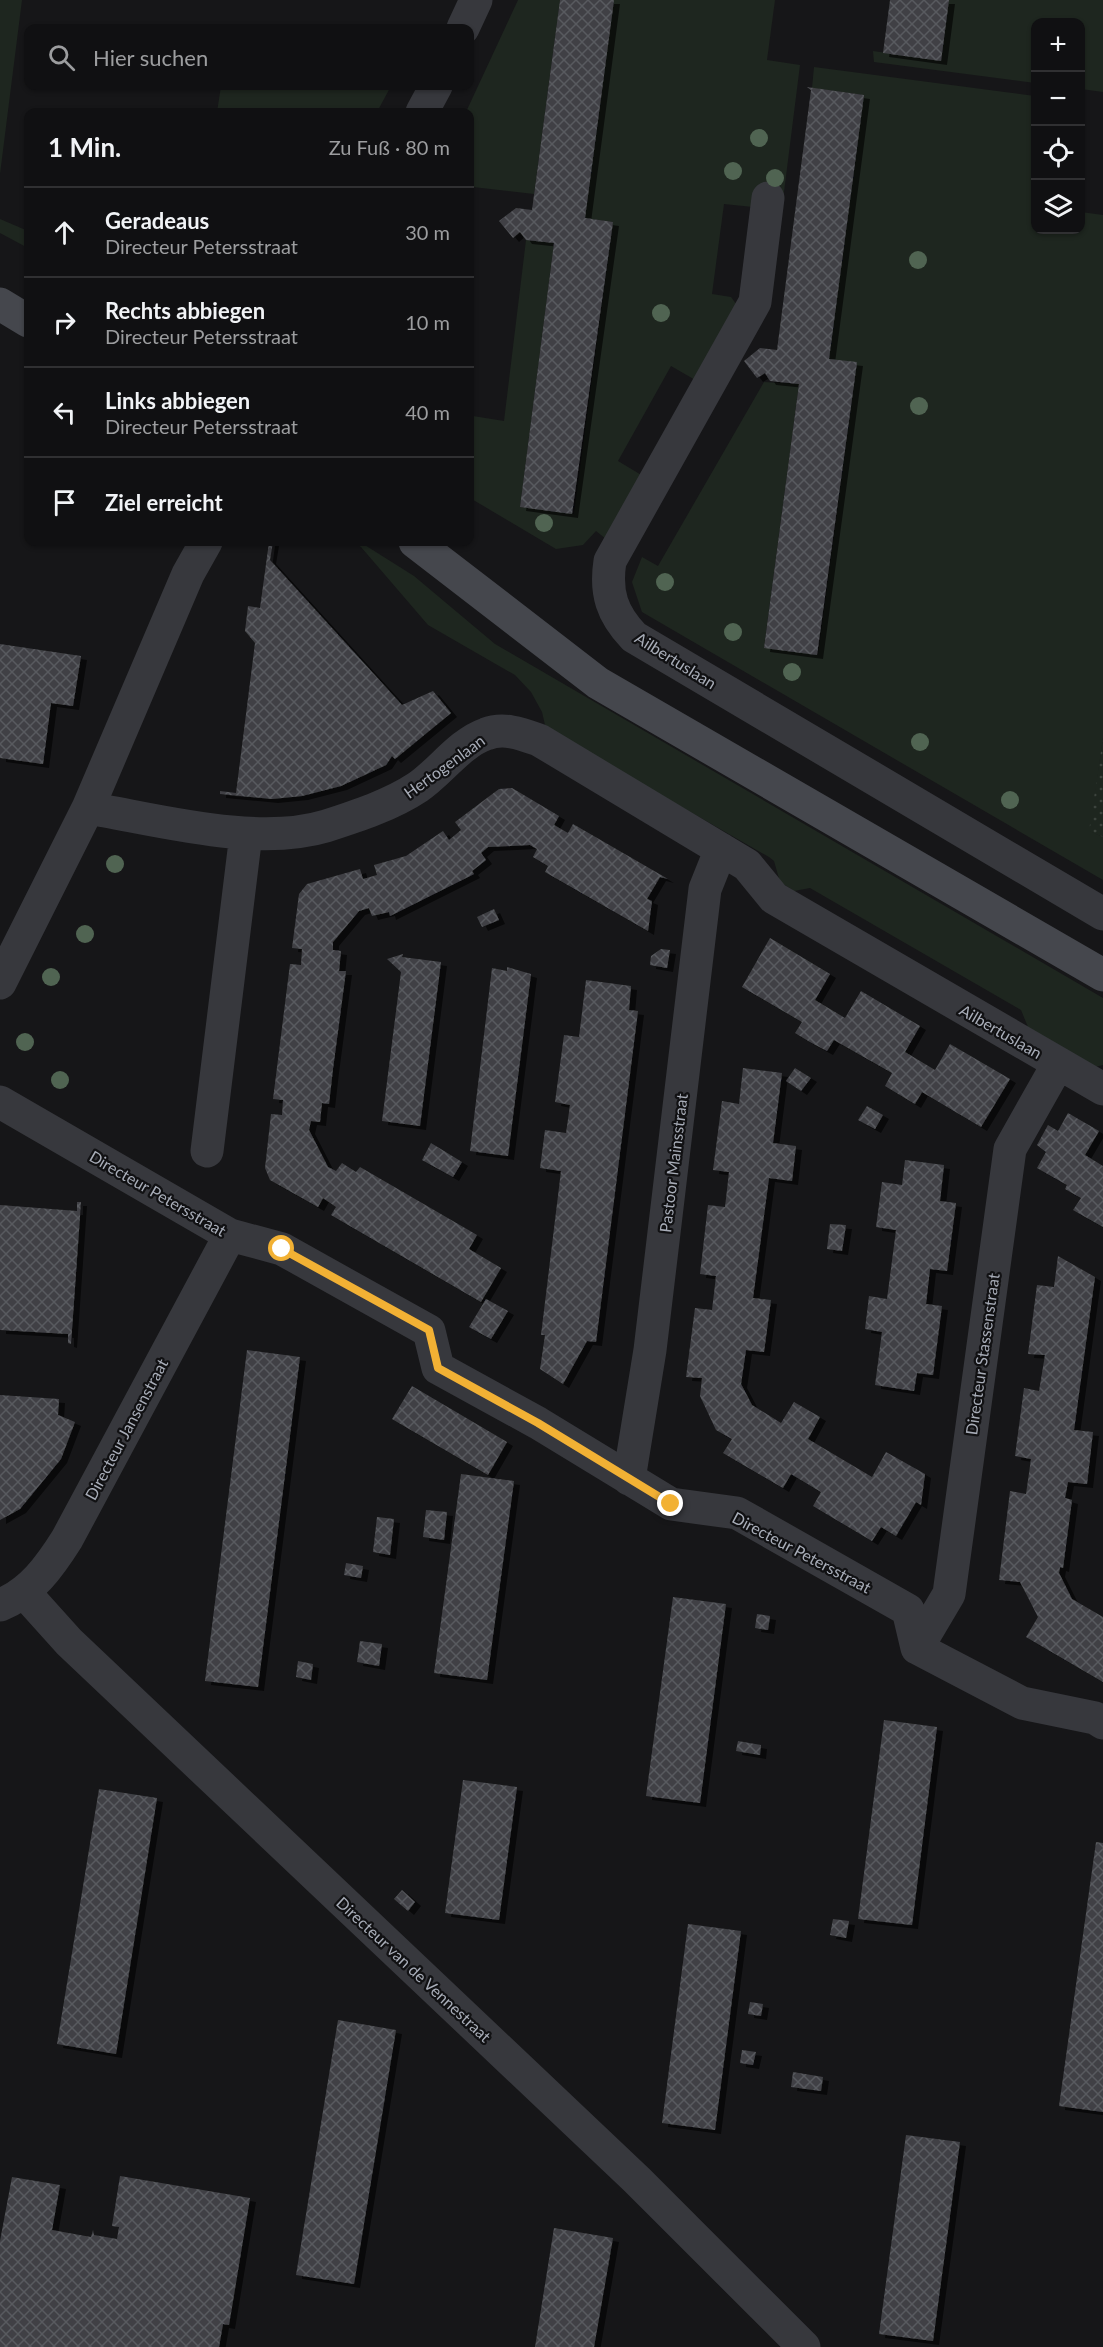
<!DOCTYPE html>
<html lang="de">
<head>
<meta charset="utf-8">
<style>
	:root { --surface:#101012; --page:#1e1e20; --text:#f1f3f6; --muted:#9c9d9f; --line:#303032 }
	body { margin:0; font-family:Lato,sans-serif; background:var(--page); color:var(--text) }
	.controls { position:absolute; right:18px; top:18px; display:grid; overflow:hidden; border-radius:12px; box-shadow:0 2px 4px #0004 }
	.controls button { width:54px; height:54px; display:grid; place-items:center; padding:0; border:0; border-bottom:2px solid var(--line); background:var(--surface); color:var(--text); font:30px sans-serif }
	.stop { position:absolute; width:18px; height:18px; margin:-14px; border:4px solid #f2b134; border-radius:50%; background:#fff }
	.stop.end { background:#f2b134; border-color:#fff; box-shadow:0 2px 6px #0008 }
	.list { margin:0; padding:0; list-style:none }
	h2 { display:flex; justify-content:space-between; align-items:center; height:78px; margin:0; padding:0 24px; font-size:26px }
	h2 small { font-size:20px; font-weight:400; color:var(--muted) }
	.list li { display:grid; grid-template-columns:39px 1fr auto; gap:18px; align-items:center; box-sizing:border-box; height:90px; padding:0 24px; border-top:2px solid var(--line) }
	.list b { display:block; font-size:22px; white-space:nowrap }
	.list p { margin:0; font-size:20px; white-space:nowrap; color:var(--muted) }
	.list em { font-size:20px; font-style:normal; color:var(--muted) }
	.icon { flex:none; width:33px; height:33px; fill:none; stroke:currentColor; stroke-width:2; stroke-linecap:round; stroke-linejoin:round }
	.map { position:relative; flex:none; width:1103px; height:2347px; overflow:hidden }
	.search { position:absolute; background:var(--surface); box-shadow:0 2px 4px #0004; left:24px; top:24px; width:450px; height:66px; display:flex; align-items:center; gap:15px; box-sizing:border-box; padding:0 21px; border-radius:12px; color:var(--muted); font-size:22px }
	.panel { position:absolute; background:var(--surface); box-shadow:0 2px 4px #0004; left:24px; top:108px; width:450px; height:438px; border-radius:12px }
	.map>svg:first-child { display:block }
</style>
</head>
<body>
<div class="map">
<svg width="1103" height="2347" viewBox="0 0 1103 2347">
	<defs>
		<pattern id="park-dots" width="8" height="8" patternUnits="userSpaceOnUse" patternTransform="scale(1.5)"><rect width="8" height="8" fill="#1e261f"/><path d="M2 2h.1M6 6h.1" fill="none" stroke="#3c433d" stroke-width="1.8" stroke-linecap="round"/></pattern>
		<pattern id="building-cross-hatch" width="8" height="8" patternUnits="userSpaceOnUse" patternTransform="scale(1.5)"><rect width="8" height="8" fill="#404145"/><path d="M0 0l8 8M0 8l8-8" fill="none" stroke="#595a5e"/></pattern>
		<filter id="shadow"><feDropShadow dx="6" dy="4" stdDeviation="0" flood-color="#0009"/></filter>
	</defs>
	<rect width="100%" height="100%" fill="#161618"/>
	<!-- green -->
	<path fill="#1e261f" d="M0,0H22L0,174Z
		M518,0H560L534,194L473,187L470,201V112H466Z
		M614,0H775L767,60L800,65L783,200L753,207L724,204L712,294L731,297L739,308L697,381L671,366L618,461L643,476L606,539L596,531L583,545L556,549L470,498V442L473,416L504,421L526,240L554,243L520,507L574,514L613,222L585,218Z
		M949,0H1103V92L1081,89L1080,22H1036L1035,83L874,62L873,51L941,61Z
		M814,67L1035,96L1036,230H1080L1081,212L1103,215V738L1090,831L1103,837V880L642,612L632,582L642,557L658,566L764,382L799,384L764,647L818,655L857,363L829,359L864,95L812,88Z
		M221,86H391L377,112H217Z
		M0,219L28,231V248L0,233Z
		M353,542H360L414,576L495,644L1103,998V1065L1095,1067L1028,1027L1021,1010L810,888L794,891L780,882L774,861L769,857L546,729L542,712L531,692L515,675L428,625L361,547Z"/>
	<!-- park -->
	<path fill="url(#park-dots)" d="M1103,738V837L1089,831Z"/>
	<!-- building -->
	<path fill="url(#building-cross-hatch)" filter="url(#shadow)" d="M560,0H614L585,218L613,222L572,514L520,507L554,243L526,240L520,232L513,238L499,221L516,208L532,210Z
		M890,0H949L941,61L883,53Z
		M807,87L864,95L829,359L857,362L817,655L764,648L799,384L770,381L765,373L757,378L744,361L760,348L777,350L811,90Z
		M269,542H273L270,560L402,705L433,691L451,713L395,759L392,756L386,765L341,786L302,796L272,799L220,794V791L236,793L255,643L245,631L248,606L260,608Z
		M0,644L81,656L73,706L51,703L43,764L0,758Z
		M512,788L559,816L554,825L568,833L573,824L668,879L660,877L647,899L652,901L648,931L545,872L548,866L533,857L537,849L530,845L488,847L481,853L486,860L472,871L474,874L390,916L389,912L372,916L369,908L359,911L333,942V950L341,951L339,971H346L333,1069L329,1104L322,1103L320,1122L311,1121L309,1130L328,1167L336,1171L342,1163L356,1172L360,1167L477,1235L469,1249L501,1268L481,1302L331,1215L336,1207L323,1198L318,1207L270,1180L265,1168L271,1114L282,1115L283,1100L273,1099L290,964L301,965L302,949L292,948L299,894L307,884L360,869L363,879L377,875L374,865L406,856L443,831L449,840L461,830L455,822L499,789Z
		M494,909L499,920L482,927L477,917Z
		M770,938L830,974L815,1000L845,1018L861,991L920,1026L905,1052L935,1070L950,1044L1010,1079L981,1127L922,1092L915,1104L885,1086L892,1073L834,1040L827,1051L810,1042L795,1033L802,1022L742,987Z
		M661,949L670,950L667,968L650,965L651,956Z
		M403,954L402,957L441,962L420,1126L382,1121L401,972L387,959Z
		M507,967L531,974L508,1156L470,1151L492,968L507,971Z
		M586,980L631,986L629,1010L638,1011L596,1342L587,1341L563,1384L540,1369L545,1335H541L561,1171L540,1168L545,1130L566,1133L570,1105L555,1102L564,1035L579,1037Z
		M743,1068L782,1073L773,1143L796,1146L792,1181L769,1178L753,1298L771,1300L764,1352L746,1350L741,1384L752,1405L781,1423L794,1402L820,1417L808,1439L872,1477L886,1452L925,1474L921,1505L916,1502L896,1536L881,1527L872,1541L813,1506L821,1492L791,1474L783,1488L723,1453L732,1439L716,1430L700,1396L702,1378L686,1377L695,1308L712,1310L716,1276L700,1274L708,1205L725,1207L729,1172L713,1170L722,1101L739,1104Z
		M795,1068L811,1078L801,1091L786,1081Z
		M867,1106L883,1115L875,1129L858,1120Z
		M1068,1113L1099,1131L1085,1155L1103,1166V1227L1073,1210L1081,1198L1065,1189L1067,1185L1037,1168L1046,1152L1037,1145L1048,1125L1058,1131Z
		M431,1143L462,1162L453,1177L422,1160Z
		M905,1160L944,1165L940,1201L956,1203L947,1271L930,1269L926,1304L942,1306L933,1375L917,1373L914,1391L875,1385L882,1332L865,1329L869,1296L887,1299L896,1230L876,1227L882,1182L902,1185Z
		M77,1202H81L71,1344L68,1343V1334L0,1330V1205L77,1211Z
		M830,1224L846,1225L842,1251L827,1249Z
		M1058,1256L1095,1277L1074,1430L1093,1432L1087,1484L1068,1482L1065,1498L1072,1500L1063,1568L1060,1567L1059,1573L1072,1599L1103,1617V1682L1026,1637L1038,1617L1020,1582L999,1580L1010,1491L1026,1494L1031,1459L1015,1456L1024,1388L1039,1391L1045,1355L1028,1354L1037,1285L1054,1287Z
		M486,1299L508,1311L491,1339L469,1327Z
		M247,1350L300,1357L258,1687L205,1681Z
		M412,1386L507,1442L488,1475L392,1419Z
		M0,1395L59,1399L58,1415L75,1422L61,1459L20,1509L0,1520Z
		M461,1474L514,1481L487,1680L434,1673Z
		M426,1510L447,1512L444,1540L423,1537Z
		M377,1517L394,1519L390,1555L373,1552Z
		M346,1563L363,1566L361,1578L344,1575Z
		M673,1597L726,1604L700,1803L646,1796Z
		M757,1614L770,1616L768,1630L755,1628Z
		M360,1641L382,1644L379,1666L357,1662Z
		M298,1661L313,1664L311,1680L296,1677Z
		M884,1720L937,1727L912,1925L858,1919Z
		M738,1741L761,1745L760,1755L736,1751Z
		M463,1780L517,1787L499,1920L445,1913Z
		M99,1789L157,1798L116,2054L57,2044Z
		M1096,1842L1103,1843V2112L1059,2106Z
		M402,1890L415,1902L408,1911L394,1899Z
		M833,1919L849,1921L846,1938L830,1935Z
		M688,1924L741,1931L715,2130L662,2123Z
		M750,2002L763,2004L761,2016L748,2014Z
		M338,2020L396,2030L354,2284L296,2275Z
		M742,2050L756,2052L753,2065L740,2063Z
		M793,2072L823,2077L821,2091L791,2087Z
		M906,2135L960,2142L933,2341L879,2334Z
		M120,2176L250,2198L229,2325L223,2324L219,2347H0V2241L12,2177L60,2185L52,2230L91,2237L93,2230L94,2235L117,2239L119,2227L112,2226Z
		M554,2228L613,2238L594,2347H535Z"/>
	<g fill="none" stroke-linecap="round" stroke-linejoin="round">
		<!-- minor -->
		<path stroke="#37383d" stroke-width="33" d="M463,28L476,0
			M422,112L436,86
			M768,198L755,302L610,561C605,593 612,614 634,637L1103,914
			M88,808C159,820 257,847 326,826C357,816 391,805 418,787C440,772 460,743 486,734C504,727 522,734 539,740L747,865L774,898L1103,1089
			M0,983L88,808L188,574L206,542
			M0,1102L230,1235L282,1249L429,1331L438,1368L538,1423L671,1504L737,1513L908,1610L917,1648L1022,1703L1095,1718L1103,1723
			M207,1151L246,834
			M629,1479L650,1350L705,889L721,849
			M24,1592L69,1642L637,2180L804,2347
			M0,1605C31,1593 50,1566 67,1539L230,1235
			M917,1648L949,1594L1010,1149L1058,1064"/>
		<!-- secondary -->
		<path stroke="#45474d" stroke-width="33" d="M0,304L28,321
			M415,542L598,683L1103,975"/>
	</g>
	<!-- trees -->
	<g fill="#506452">
		<circle cx="759" cy="138" r="9"/>
		<circle cx="733" cy="171" r="9"/>
		<circle cx="775" cy="178" r="9"/>
		<circle cx="918" cy="260" r="9"/>
		<circle cx="661" cy="313" r="9"/>
		<circle cx="919" cy="406" r="9"/>
		<circle cx="544" cy="523" r="9"/>
		<circle cx="665" cy="582" r="9"/>
		<circle cx="733" cy="632" r="9"/>
		<circle cx="792" cy="672" r="9"/>
		<circle cx="920" cy="742" r="9"/>
		<circle cx="1010" cy="800" r="9"/>
		<circle cx="115" cy="864" r="9"/>
		<circle cx="85" cy="934" r="9"/>
		<circle cx="51" cy="977" r="9"/>
		<circle cx="25" cy="1042" r="9"/>
		<circle cx="60" cy="1080" r="9"/>
	</g>
	<g fill="none" stroke-linecap="round" stroke-linejoin="round">
		<!-- route -->
		<path stroke="#f2b134" stroke-width="8" d="M282,1249L429,1330L438,1368L538,1423L671,1504"/>
	</g>
	<g text-anchor="middle" dominant-baseline="central" stroke-width="4.5" stroke-linejoin="round" paint-order="stroke">
		<!-- street labels -->
		<g font-size="16" fill="#a8adb8" stroke="#111113">
			<text transform="translate(676 660) rotate(32)">Ailbertuslaan</text>
			<text transform="translate(444 766) rotate(-36)">Hertogenlaan</text>
			<text transform="translate(1001 1031) rotate(30)">Ailbertuslaan</text>
			<text transform="translate(673 1163) rotate(-83)">Pastoor Mainsstraat</text>
			<text transform="translate(158 1193) rotate(30)">Directeur Petersstraat</text>
			<text transform="translate(982 1354) rotate(-82)">Directeur Stassenstraat</text>
			<text transform="translate(126 1429) rotate(-62)">Directeur Jansenstraat</text>
			<text transform="translate(802 1552) rotate(28)">Directeur Petersstraat</text>
			<text transform="translate(414 1969) rotate(43)">Directeur van de Vennestraat</text>
		</g>
	</g>
</svg>
<div class="controls">
<button>+</button>
<button>−</button>
<button><svg class="icon" aria-label="locate" viewBox="0 0 24 24"><circle cx="12" cy="12" r="6"/><path d="M12 2v4M12 18v4M2 12h4M18 12h4"/></svg></button>
<button><svg class="icon" aria-label="layers" viewBox="0 0 24 24"><path d="M12 4l9 5-9 5-9-5zM3 14l9 5 9-5"/></svg></button>
</div>
<div class="stop" style="left:282px;top:1249px"></div>
<div class="stop end" style="left:671px;top:1504px"></div>
<div class="search"><svg class="icon" aria-label="search" viewBox="0 0 24 24"><circle cx="10" cy="10" r="6"/><path d="M15 15l6 6"/></svg>Hier suchen</div>
<section class="panel">
<h2>1 Min.<small>Zu Fuß · 80 m</small></h2>
<ul class="list">
<li><svg class="icon" aria-label="ahead" viewBox="0 0 24 24"><path d="M12 20V5M6 11l6-6 6 6"/></svg><div><b>Geradeaus</b><p>Directeur Petersstraat</p></div><em>30 m</em></li>
<li><svg class="icon" aria-label="right" viewBox="0 0 24 24"><path d="M7 20v-9h11M14 6l5 5-5 5"/></svg><div><b>Rechts abbiegen</b><p>Directeur Petersstraat</p></div><em>10 m</em></li>
<li><svg class="icon" aria-label="left" viewBox="0 0 24 24"><path d="M17 20v-9H6M10 6l-5 5 5 5"/></svg><div><b>Links abbiegen</b><p>Directeur Petersstraat</p></div><em>40 m</em></li>
<li><svg class="icon" aria-label="arrive" viewBox="0 0 24 24"><path d="M6 21V4h12l-3 4 3 4H6"/></svg><div><b>Ziel erreicht</b></div></li>
</ul>
</section>
</div>
</body>
</html>
